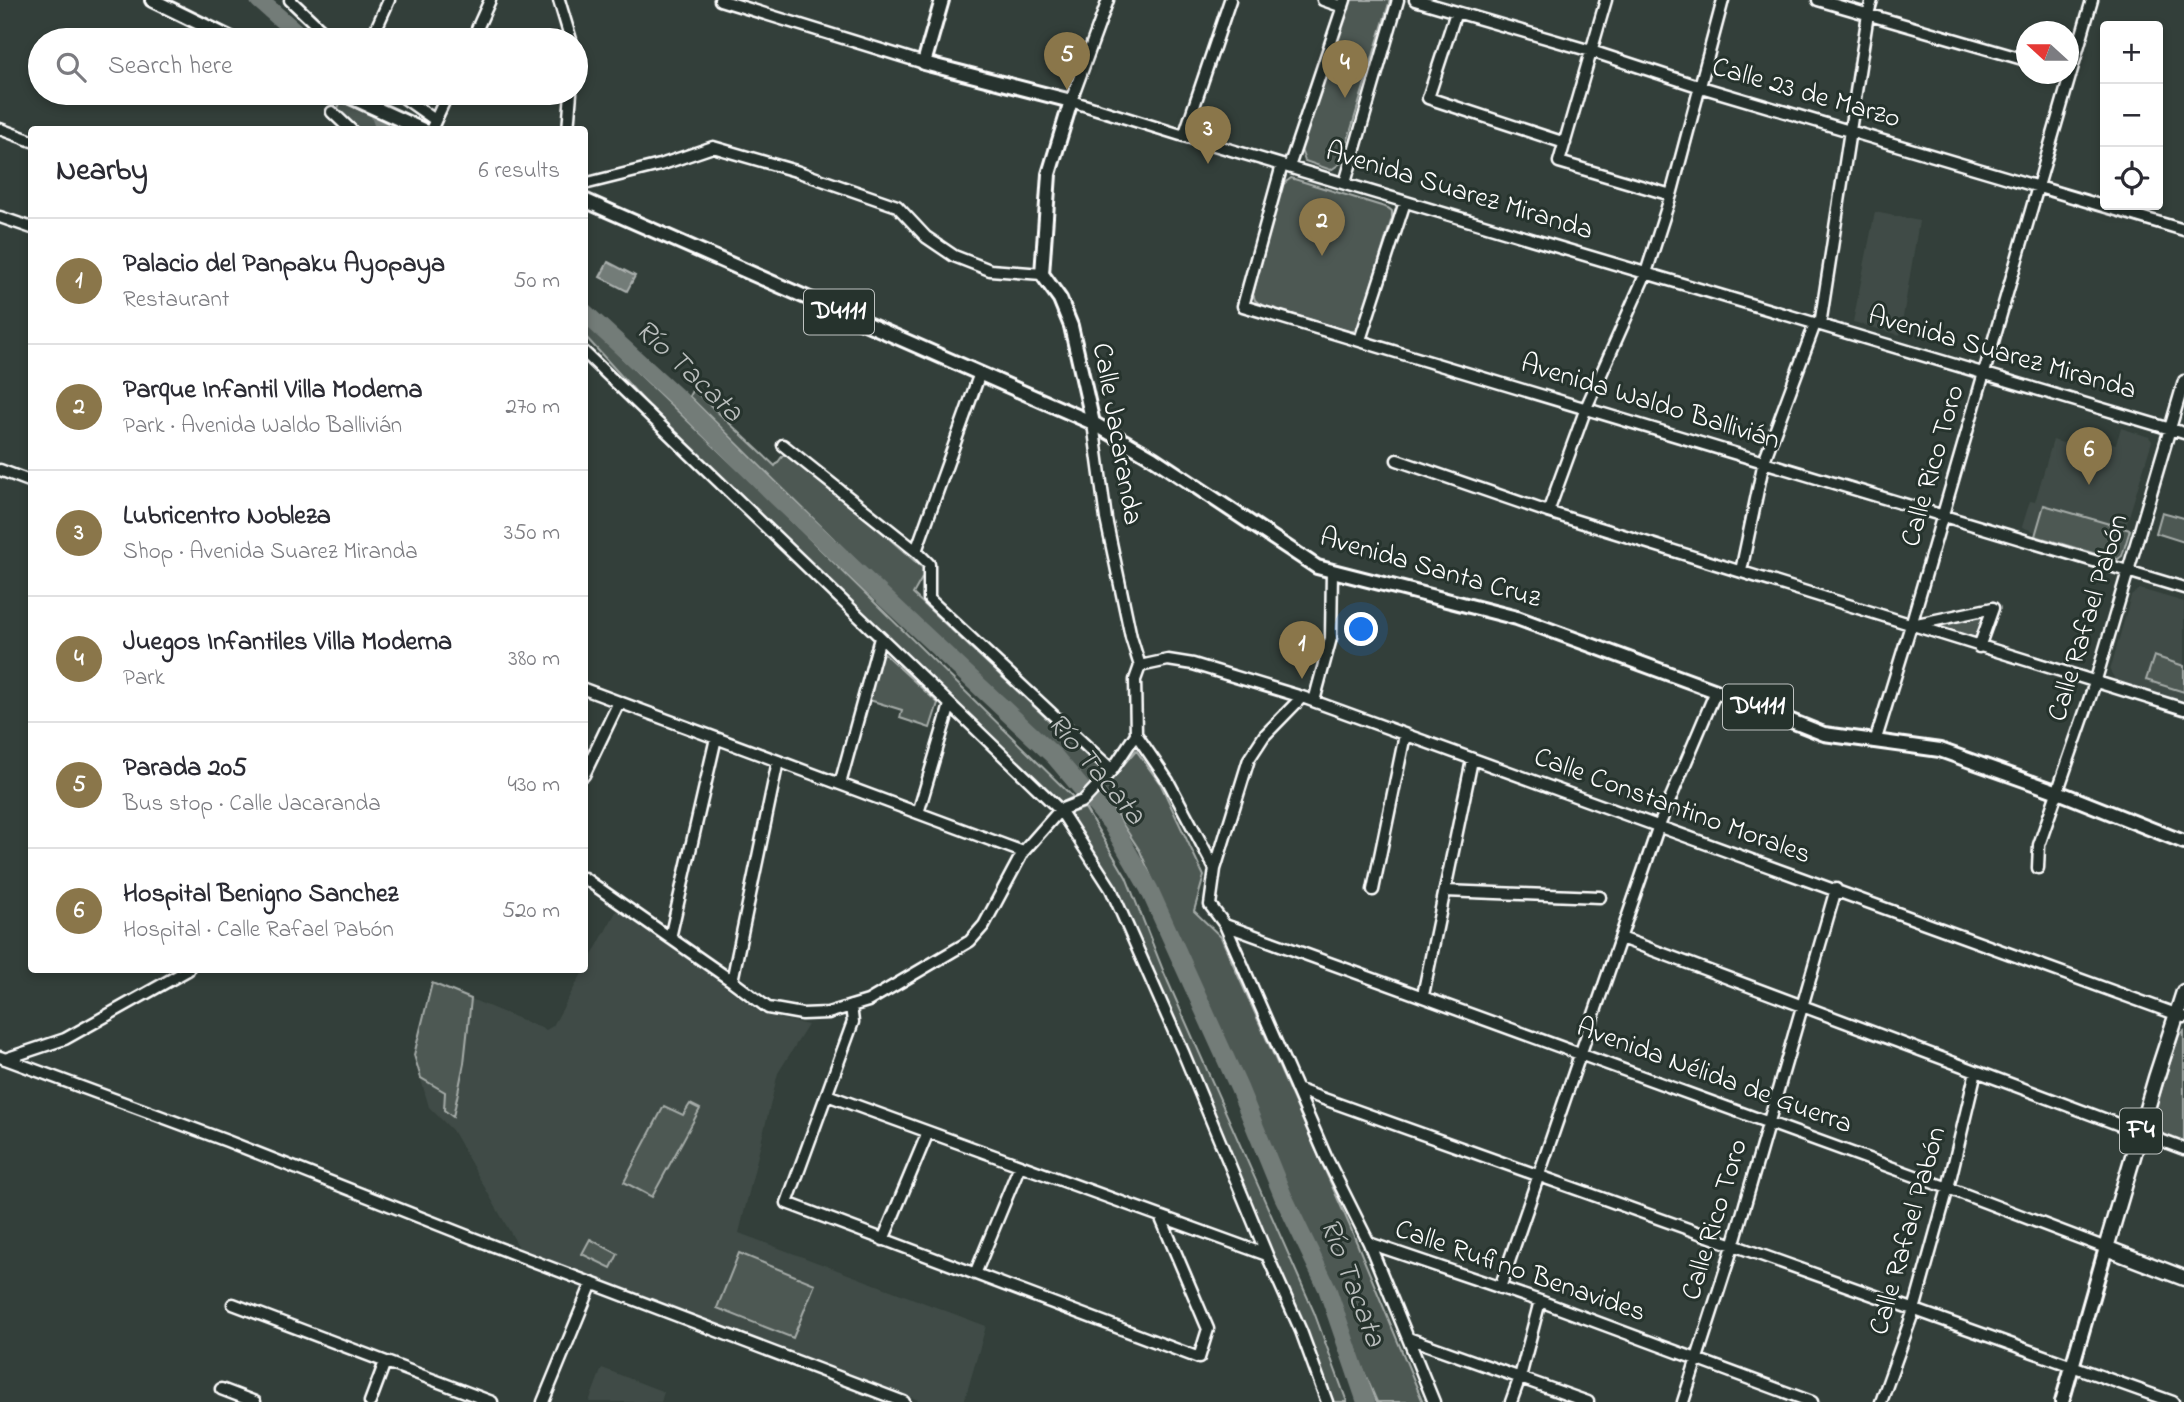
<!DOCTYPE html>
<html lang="en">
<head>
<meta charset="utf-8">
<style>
	:root { --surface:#fff; --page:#f7f7f7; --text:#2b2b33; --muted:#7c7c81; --line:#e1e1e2; --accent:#8a764a }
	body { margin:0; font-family:"Indie Flower",sans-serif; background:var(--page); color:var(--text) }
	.controls { position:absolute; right:21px; top:21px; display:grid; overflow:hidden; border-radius:7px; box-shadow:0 4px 10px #0003 }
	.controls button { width:63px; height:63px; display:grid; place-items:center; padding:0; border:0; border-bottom:2px solid var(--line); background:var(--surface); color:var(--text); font:35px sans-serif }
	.compass { position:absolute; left:2016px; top:21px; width:63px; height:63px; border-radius:50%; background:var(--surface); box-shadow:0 4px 10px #0003; rotate:291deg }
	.you { position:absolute; left:1362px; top:630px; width:24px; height:24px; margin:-18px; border:5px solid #fff; border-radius:50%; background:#1a73e8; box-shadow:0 0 0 10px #1a73e833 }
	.badge { display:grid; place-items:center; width:46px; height:46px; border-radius:50%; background:var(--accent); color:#fff; font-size:23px; font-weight:700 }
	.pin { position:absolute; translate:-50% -58px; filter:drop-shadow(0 2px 4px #0008) }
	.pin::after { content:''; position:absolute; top:37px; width:24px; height:21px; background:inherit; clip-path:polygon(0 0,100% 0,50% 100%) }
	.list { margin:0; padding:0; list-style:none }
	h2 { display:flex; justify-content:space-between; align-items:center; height:91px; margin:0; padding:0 28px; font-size:30px }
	h2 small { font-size:23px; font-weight:400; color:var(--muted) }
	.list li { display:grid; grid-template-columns:46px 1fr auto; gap:21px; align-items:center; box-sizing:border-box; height:126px; padding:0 28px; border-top:2px solid var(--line) }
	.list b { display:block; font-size:26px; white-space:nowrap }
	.list p { margin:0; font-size:23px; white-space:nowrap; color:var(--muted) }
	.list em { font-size:23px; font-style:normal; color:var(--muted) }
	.icon { flex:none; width:38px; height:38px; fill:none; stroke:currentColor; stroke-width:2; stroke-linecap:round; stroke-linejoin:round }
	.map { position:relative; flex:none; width:2184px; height:1402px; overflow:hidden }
	.search { position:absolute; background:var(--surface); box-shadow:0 4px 10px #0003; left:28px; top:28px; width:560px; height:77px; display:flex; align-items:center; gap:18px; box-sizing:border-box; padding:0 24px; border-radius:38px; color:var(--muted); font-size:26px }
	.panel { position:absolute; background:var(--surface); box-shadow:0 4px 10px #0003; left:28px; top:126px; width:560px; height:847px; border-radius:7px }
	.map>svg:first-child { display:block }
</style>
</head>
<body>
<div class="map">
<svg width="2184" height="1402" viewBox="0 0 2184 1402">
	<rect width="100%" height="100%" fill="#333f3a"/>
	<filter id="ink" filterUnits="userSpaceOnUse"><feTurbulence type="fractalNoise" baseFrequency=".0143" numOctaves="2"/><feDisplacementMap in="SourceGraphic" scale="14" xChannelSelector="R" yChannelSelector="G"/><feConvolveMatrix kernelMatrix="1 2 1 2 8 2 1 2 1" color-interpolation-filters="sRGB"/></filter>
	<g filter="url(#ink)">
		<!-- built -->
		<path fill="#404c47" d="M1875,212L1919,221L1900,335L1853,322Z
			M2121,428L2149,437L2152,441L2125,529L2045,505L2036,532L2022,527L2030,501L2035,502L2053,440L2101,455L2106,442L2116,444Z
			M2140,589L2184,602V701L2116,681L2110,671L2131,596Z
			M617,910L646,928L764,1015L808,1025L778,1073L739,1233L986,1326L964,1402H924L521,1251L452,1130L429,1107L414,1055L432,983L546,1030L553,1026Z
			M602,1368L664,1392L661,1402H589Z"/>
		<!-- green -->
		<path fill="#4d5853" stroke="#a6aca9" stroke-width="2" d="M1350,0H1390L1341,163L1331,170L1305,161L1301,150Z
			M341,101L379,119L378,126L382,129H358L337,111Z
			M1291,178L1388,208L1392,211V218L1359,326L1354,331H1348L1261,305L1255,300L1253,294L1282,185Z
			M585,322L770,500L1073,797L1059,804L657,415L585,336Z
			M693,389L775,466L785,453L860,513L926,571L913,594L1101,769L1087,787L1022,717L900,604L689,396Z
			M2044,505L2130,530L2122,556L2118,559L2110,558L2035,536Z
			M2162,512L2184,518V542L2156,533Z
			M1978,614L1984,619L1979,634L1974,638L1929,624Z
			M879,649L938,703L930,728L900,718L902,710L863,698Z
			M2154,656L2184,666V692L2146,680Z
			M1136,750L1161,785L1204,876L1194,911L1221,937L1349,1224L1423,1402H1377L1140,851L1101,791Z
			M1085,808L1126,877L1165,975L1314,1312L1347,1402H1331L1307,1334L1117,891L1068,814Z
			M432,983L471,999L464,1063L453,1117L444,1110L445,1092L421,1078L414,1055Z
			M2184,1031V1142L2153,1130L2150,1124L2179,1035Z
			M690,1104L700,1109L652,1197L624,1182L664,1106L683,1115Z
			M590,1239L618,1254L611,1268L582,1254Z
			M739,1253L815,1284L793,1338L717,1308Z"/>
		<!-- water -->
		<path fill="#737b78" stroke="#abb0ae" stroke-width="2" d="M608,262L635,276L627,291L600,277Z"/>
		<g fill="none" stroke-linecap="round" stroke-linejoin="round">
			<!-- river -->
			<path stroke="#737b78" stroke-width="18" d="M259,0L305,40
				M367,93L375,100L384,127L387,130
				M584,312L681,401L777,497L1055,757L1111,823L1149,889L1239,1088L1283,1196L1327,1288L1366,1402"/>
			<defs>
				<path id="minor" d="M290,0L332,40
					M559,0L571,40
					M720,0L924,63
					M1108,0L1071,101L1184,136L2184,433
					M1323,0L1343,7
					M1415,0L1591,51L1701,87L2184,230
					M1606,0L1559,162L1671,195
					M1818,0L2026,60
					M1456,12L1428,98L1565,143
					M371,40L389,0
					M472,40L490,0
					M397,93L435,120
					M332,112L351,130
					M0,129L32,141
					M431,130L448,93
					M568,130L571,93
					M1184,136L1230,0
					M1282,165L1243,306L2184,588
					M1289,167L1345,0
					M1345,183L1398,0
					M584,184L660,165L713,147L796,171L897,206L926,237L954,256L990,270L1042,274
					M0,217L32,228
					M1820,325L1868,14L1872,0
					M1360,340L1405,202
					M584,352L1060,810L1111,889L1183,1052L1267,1255L1301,1331L1327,1402
					M1093,423L1106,519L1131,637L1140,666L1135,680L1136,734L1168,781L1215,869
					M783,445L916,551L929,564V599L1112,770
					M1397,460L1548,512L2184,709
					M0,470L32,482
					M1548,512L1586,408L1646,273L1671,195L1723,0
					M916,551L980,373
					M1741,571L1764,461L1815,324
					M1912,625L1993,608
					M1979,647L1993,608
					M1140,666L1168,660L1193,664L1302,697L2184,1017
					M584,689L1023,852
					M1302,697L1264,736L1249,759L1215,869L1210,905L1225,925L1326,1157L1369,1243L1434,1402
					M1314,701L1331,638L1332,571
					M1875,742L1911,625L2092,0
					M584,775L619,702
					M840,784L880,638
					M918,813L950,705
					M2038,868L2039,845L2095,683L2184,381
					M584,878L732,981L768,1008L802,1014L828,1013L868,1001L970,941L984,925L1023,852L1060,810L1083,801L1112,770L1136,734
					M1373,890L1405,735
					M1445,891L1600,897
					M1225,925L1948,1188L2106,1248
					M670,938L716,738
					M1621,938L2184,1149
					M732,981L778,761
					M1423,995L1472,760
					M851,1006L853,1022L787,1203L1199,1358L1208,1329L1160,1216
					M0,1057L227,1141L470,1237L904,1402
					M5,1059L65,1039L188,970
					M1296,1089L2173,1402
					M827,1095L1267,1255
					M883,1240L928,1132
					M1369,1243L1540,1301L1812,1402
					M975,1274L1020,1165
					M1500,1288L1658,828L1716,691
					M233,1304L492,1402
					M1408,1338L1588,1402
					M221,1389L255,1402
					M370,1402L385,1362
					M543,1402L592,1283
					M1511,1402L1520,1377L1540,1301
					M1683,1402L1733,1246L1836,889
					M1881,1402L1914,1310L1948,1188L1976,1071"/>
				<path id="major" d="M152,0L234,40
					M942,0L924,63L1071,101L1049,174L1042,274L1060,299L1071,326L1093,423
					M342,93L423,130
					M584,200L1093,423L1153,458L1317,567L1517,618L1716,691L1824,734L1940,750L2058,792L2184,842
					M2062,1402L2106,1248"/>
				<path id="highway" d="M2184,992L2156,1078L2106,1248L2184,1278"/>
			</defs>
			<!-- minor casing -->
			<use href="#minor" stroke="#fff" stroke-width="15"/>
			<!-- major casing -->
			<use href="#major" stroke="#fff" stroke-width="18"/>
			<!-- highway casing -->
			<use href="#highway" stroke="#fff" stroke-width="19"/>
			<!-- minor -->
			<use href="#minor" stroke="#26332d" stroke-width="10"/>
			<!-- major -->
			<use href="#major" stroke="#26332d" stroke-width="12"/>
			<!-- highway -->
			<use href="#highway" stroke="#26332d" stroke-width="14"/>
		</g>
	</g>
	<g text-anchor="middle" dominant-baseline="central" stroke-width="6" stroke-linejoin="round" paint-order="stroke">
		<!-- shield labels -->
		<g fill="#26332d" stroke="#bec2c0" stroke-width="2">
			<rect x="804" y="289.5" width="70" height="45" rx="5"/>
			<rect x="1723" y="684.5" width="70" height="45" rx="5"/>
			<rect x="2120" y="1108.5" width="42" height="45" rx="5"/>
		</g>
		<g font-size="26" font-weight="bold" fill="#fff">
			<text x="839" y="312">D4111</text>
			<text x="1758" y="707">D4111</text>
			<text x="2141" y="1131">F4</text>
		</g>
		<!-- street labels -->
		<g font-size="28" fill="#fff" stroke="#26332d">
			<text transform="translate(1806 94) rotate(16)">Calle 23 de Marzo</text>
			<text transform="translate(1459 192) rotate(17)">Avenida Suarez Miranda</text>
			<text transform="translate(2002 354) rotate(16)">Avenida Suarez Miranda</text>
			<text transform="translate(1650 403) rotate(17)">Avenida Waldo Ballivián</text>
			<text transform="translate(1116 434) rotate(80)">Calle Jacaranda</text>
			<text transform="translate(1934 466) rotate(-74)">Calle Rico Toro</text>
			<text transform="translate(1430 569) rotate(16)">Avenida Santa Cruz</text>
			<text transform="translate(2089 618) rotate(-73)">Calle Rafael Pabón</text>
			<text transform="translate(1672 807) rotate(20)">Calle Constantino Morales</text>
			<text transform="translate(1714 1077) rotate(20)">Avenida Nélida de Guerra</text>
			<text transform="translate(1716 1220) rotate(-73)">Calle Rico Toro</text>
			<text transform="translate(1909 1231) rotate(-74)">Calle Rafael Pabón</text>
			<text transform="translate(1520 1272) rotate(19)">Calle Rufino Benavides</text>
		</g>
		<!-- water labels -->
		<g font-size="30" font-style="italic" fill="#b9bdbc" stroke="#26332d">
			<text transform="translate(688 372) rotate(43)">Río Tacata</text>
			<text transform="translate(1095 770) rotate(50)">Río Tacata</text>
			<text transform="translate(1351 1283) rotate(69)">Río Tacata</text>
		</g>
	</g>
</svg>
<div class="controls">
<button>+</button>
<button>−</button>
<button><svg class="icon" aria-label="locate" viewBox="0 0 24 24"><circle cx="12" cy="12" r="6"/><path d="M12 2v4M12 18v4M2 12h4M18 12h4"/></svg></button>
</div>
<svg class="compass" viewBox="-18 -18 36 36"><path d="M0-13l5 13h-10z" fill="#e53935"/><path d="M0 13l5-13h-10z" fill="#7c7c81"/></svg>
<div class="you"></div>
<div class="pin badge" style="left:1302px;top:679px">1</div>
<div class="pin badge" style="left:1322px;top:256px">2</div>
<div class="pin badge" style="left:1208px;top:164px">3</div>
<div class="pin badge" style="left:1345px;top:98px">4</div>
<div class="pin badge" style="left:1067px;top:90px">5</div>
<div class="pin badge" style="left:2089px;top:485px">6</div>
<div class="search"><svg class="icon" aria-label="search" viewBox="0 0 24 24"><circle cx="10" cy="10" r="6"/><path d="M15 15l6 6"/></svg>Search here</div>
<section class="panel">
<h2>Nearby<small>6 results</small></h2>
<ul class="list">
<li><span class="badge">1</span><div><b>Palacio del Panpaku Ayopaya</b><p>Restaurant</p></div><em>50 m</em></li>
<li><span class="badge">2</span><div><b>Parque Infantil Villa Moderna</b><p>Park · Avenida Waldo Ballivián</p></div><em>270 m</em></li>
<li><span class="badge">3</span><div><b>Lubricentro Nobleza</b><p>Shop · Avenida Suarez Miranda</p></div><em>350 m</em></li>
<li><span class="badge">4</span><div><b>Juegos Infantiles Villa Moderna</b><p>Park</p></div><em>380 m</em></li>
<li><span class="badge">5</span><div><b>Parada 205</b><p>Bus stop · Calle Jacaranda</p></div><em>430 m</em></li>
<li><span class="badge">6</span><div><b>Hospital Benigno Sanchez</b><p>Hospital · Calle Rafael Pabón</p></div><em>520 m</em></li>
</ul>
</section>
</div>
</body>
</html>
